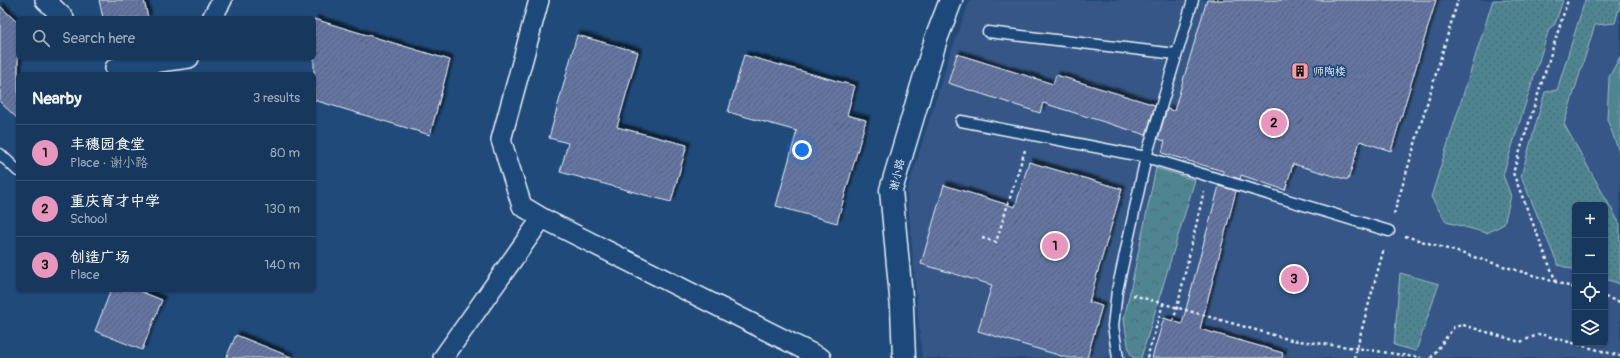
<!DOCTYPE html>
<html lang="en">
<head>
<meta charset="utf-8">
<style>
	:root { --surface:#17385c; --page:#203f62; --text:#f1f3f6; --muted:#9eacbb; --line:#365272; --accent:#e797bd }
	body { margin:0; font-family:Pangolin,"LXGW WenKai TC",sans-serif; background:var(--page); color:var(--text) }
	.controls { position:absolute; right:12px; bottom:12px; display:grid; overflow:hidden; border-radius:6px; box-shadow:0 1px 3px #0004 }
	.controls button { width:36px; height:36px; display:grid; place-items:center; padding:0; border:0; border-bottom:1px solid var(--line); background:var(--surface); color:var(--text); font:20px sans-serif }
	.you { position:absolute; left:802px; top:150px; width:14px; height:14px; margin:-10px; border:3px solid #fff; border-radius:50%; background:#1a73e8; box-shadow:0 0 0 6px #1a73e833 }
	.badge { display:grid; place-items:center; width:26px; height:26px; border-radius:50%; background:var(--accent); color:#111; font-size:13px; font-weight:700 }
	.pin { position:absolute; translate:-50% -50%; border:2px solid #fff; box-shadow:0 1px 4px #0006 }
	.list { margin:0; padding:0; list-style:none }
	h2 { display:flex; justify-content:space-between; align-items:center; height:52px; margin:0; padding:0 16px; font-size:17px }
	h2 small { font-size:13px; font-weight:400; color:var(--muted) }
	.list li { display:grid; grid-template-columns:26px 1fr auto; gap:12px; align-items:center; box-sizing:border-box; height:56px; padding:0 16px; border-top:1px solid var(--line) }
	.list b { display:block; font-size:15px; white-space:nowrap }
	.list p { margin:0; font-size:13px; white-space:nowrap; color:var(--muted) }
	.list em { font-size:13px; font-style:normal; color:var(--muted) }
	.icon { flex:none; width:22px; height:22px; fill:none; stroke:currentColor; stroke-width:2; stroke-linecap:round; stroke-linejoin:round }
	.map { position:relative; flex:none; width:1620px; height:358px; overflow:hidden }
	.search { position:absolute; background:var(--surface); box-shadow:0 1px 3px #0004; left:16px; top:16px; width:300px; height:44px; display:flex; align-items:center; gap:10px; box-sizing:border-box; padding:0 14px; border-radius:6px; color:var(--muted); font-size:15px }
	.panel { position:absolute; background:var(--surface); box-shadow:0 1px 3px #0004; left:16px; top:72px; width:300px; height:220px; border-radius:6px }
	.map>svg:first-child { display:block }
</style>
</head>
<body>
<div class="map">
<svg width="1620" height="358" viewBox="0 0 1620 358">
	<defs>
		<pattern id="forest-crowns" width="20" height="18" patternUnits="userSpaceOnUse"><rect width="20" height="18" fill="#4f8491"/><path d="M2 6a3 3 0 1 1 6 0M12 15a3 3 0 1 1 6 0" fill="none" stroke="#4b6c75"/></pattern>
		<pattern id="park-dots" width="8" height="8" patternUnits="userSpaceOnUse"><rect width="8" height="8" fill="#4f8491"/><path d="M2 2h.1M6 6h.1" fill="none" stroke="#4b6c75" stroke-width="1.8" stroke-linecap="round"/></pattern>
		<pattern id="building-hatch" width="6" height="6" patternUnits="userSpaceOnUse"><rect width="6" height="6" fill="#6574a2"/><path d="M-1 1l2-2M0 6l6-6M5 7l2-2" fill="none" stroke="#57607a"/></pattern>
		<filter id="shadow"><feDropShadow dx="3.5" dy="-3.5" stdDeviation="1" flood-color="#0009"/></filter>
	</defs>
	<rect width="100%" height="100%" fill="#1f4a7a"/>
	<filter id="ink" filterUnits="userSpaceOnUse"><feTurbulence type="fractalNoise" baseFrequency=".025" numOctaves="2"/><feDisplacementMap in="SourceGraphic" scale="8" xChannelSelector="R" yChannelSelector="G"/><feConvolveMatrix kernelMatrix="1 2 1 2 8 2 1 2 1" color-interpolation-filters="sRGB"/></filter>
	<g filter="url(#ink)">
		<!-- built -->
		<path fill="#345786" fill-rule="evenodd" d="M970,0H1620V358H922L907,191L950,54ZM1575,205H1605V343H1575Z"/>
		<!-- forest -->
		<path fill="url(#forest-crowns)" stroke="#9cbac4" d="M1156,168L1195,180L1141,358H1133L1129,351L1124,320Z"/>
		<!-- park -->
		<path fill="url(#park-dots)" stroke="#9cbac4" d="M1493,0H1563L1555,24L1549,29L1503,175L1511,196L1504,224L1487,233L1446,222L1431,197Z
			M1585,0H1620V6L1615,23L1595,25L1564,124L1620,224V284L1605,279V205H1575V270L1558,265L1521,176L1545,92L1557,90Z
			M1400,273L1439,284L1416,351L1394,345Z"/>
		<!-- pitch -->
		<path fill="#4f8491" stroke="#9cbac4" d="M1620,57V154L1607,119L1609,77Z"/>
		<!-- building -->
		<path fill="url(#building-hatch)" stroke="#e8f1f8" filter="url(#shadow)" d="M99,0H144L148,18H103Z
			M1207,0H1436L1391,151L1360,141L1348,180L1293,164L1285,190L1241,175L1240,179L1223,174V171L1162,153L1165,141L1158,139L1167,109L1174,111Z
			M0,6L18,23V119L0,102Z
			M314,19L450,60L430,135L314,100Z
			M577,35L638,52L617,127L687,145L671,202L560,172L568,143L549,138Z
			M957,54L1053,84L1056,75L1155,105L1146,135L1043,103L1040,113L948,83Z
			M744,55L855,86L847,115L866,120L837,223L776,206L797,131L728,112Z
			M1029,162L1122,189L1089,302L1102,306L1087,358H1068L978,331L992,285L921,264L944,185L1015,207Z
			M1219,186L1236,191L1200,329L1283,353L1282,358H1152L1164,318L1182,324Z
			M111,290H137L162,300L142,350L95,331Z
			M236,335L291,357V358H226Z"/>
		<g fill="none" stroke-linecap="round" stroke-linejoin="round">
			<defs>
				<path id="service" d="M988,32L1176,54
					M961,121L1146,157L1389,231
					M0,154L18,171
					M1118,358L1113,326L1117,291L1146,157L1193,0"/>
				<path id="minor" d="M45,0L64,18
					M539,0L501,140L522,206L542,218L821,358
					M212,18L222,0
					M116,74L115,68L189,58
					M443,358L542,218"/>
				<path id="tertiary" d="M904,358L902,308L891,190L936,39L951,0"/>
			</defs>
			<!-- service casing -->
			<use href="#service" stroke="#e8f1f8" stroke-width="13"/>
			<!-- minor casing -->
			<use href="#minor" stroke="#e8f1f8" stroke-width="22"/>
			<!-- tertiary casing -->
			<use href="#tertiary" stroke="#e8f1f8" stroke-width="25"/>
			<!-- path -->
			<path stroke="#e8f1f8" stroke-width="2.5" stroke-dasharray="3 3" stroke-linecap="butt" d="M1394,214L1458,0
				M1405,236L1575,288
				M982,238L996,242L1025,150
				M1556,282L1513,173L1568,0
				M1133,295L1291,340L1357,348L1421,358
				M1605,297L1620,302
				M1173,321L1177,308L1204,191
				M1147,358L1163,304
				M1354,358L1384,248
				M1431,358L1454,327L1463,325L1520,342L1540,334L1620,356"/>
			<!-- service -->
			<use href="#service" stroke="#1f4a7a" stroke-width="10"/>
			<!-- minor -->
			<use href="#minor" stroke="#1f4a7a" stroke-width="19"/>
			<!-- tertiary -->
			<use href="#tertiary" stroke="#1f4a7a" stroke-width="22"/>
		</g>
	</g>
	<!-- icons -->
	<defs>
		<symbol id="building-square" viewBox="-11 -11 22 22"><rect x="-9" y="-9" width="18" height="18" rx="4" fill="#ff9aa2" stroke="#1f4a7a"/><path d="M-4-6H4V6H1V3H-1V6H-4ZM-2.5-4.3h1.7v1.8h-1.7ZM.8-4.3h1.7v1.8H.8ZM-2.5-1h1.7V.8h-1.7ZM.8-1h1.7V.8H.8Z" fill="#111"/></symbol>
	</defs>
	<g fill-rule="evenodd">
		<use href="#building-square" x="1290" y="61" width="20" height="20"/>
	</g>
	<g text-anchor="middle" dominant-baseline="central" stroke-width="3.5" stroke-linejoin="round" paint-order="stroke">
		<!-- poi labels -->
		<g font-size="11" fill="#e8f1f8" stroke="#1f4a7a" text-anchor="start">
			<text x="1313" y="71">师陶楼</text>
		</g>
		<!-- street labels -->
		<g font-size="11" fill="#e8f1f8" stroke="#1f4a7a">
			<text transform="translate(897 175) rotate(-77)">谢小路</text>
		</g>
	</g>
</svg>
<div class="controls">
<button>+</button>
<button>−</button>
<button><svg class="icon" aria-label="locate" viewBox="0 0 24 24"><circle cx="12" cy="12" r="6"/><path d="M12 2v4M12 18v4M2 12h4M18 12h4"/></svg></button>
<button><svg class="icon" aria-label="layers" viewBox="0 0 24 24"><path d="M12 4l9 5-9 5-9-5zM3 14l9 5 9-5"/></svg></button>
</div>
<div class="you"></div>
<div class="pin badge" style="left:1055px;top:246px">1</div>
<div class="pin badge" style="left:1274px;top:123px">2</div>
<div class="pin badge" style="left:1294px;top:279px">3</div>
<div class="search"><svg class="icon" aria-label="search" viewBox="0 0 24 24"><circle cx="10" cy="10" r="6"/><path d="M15 15l6 6"/></svg>Search here</div>
<section class="panel">
<h2>Nearby<small>3 results</small></h2>
<ul class="list">
<li><span class="badge">1</span><div><b>丰穗园食堂</b><p>Place · 谢小路</p></div><em>80 m</em></li>
<li><span class="badge">2</span><div><b>重庆育才中学</b><p>School</p></div><em>130 m</em></li>
<li><span class="badge">3</span><div><b>创造广场</b><p>Place</p></div><em>140 m</em></li>
</ul>
</section>
</div>
</body>
</html>
